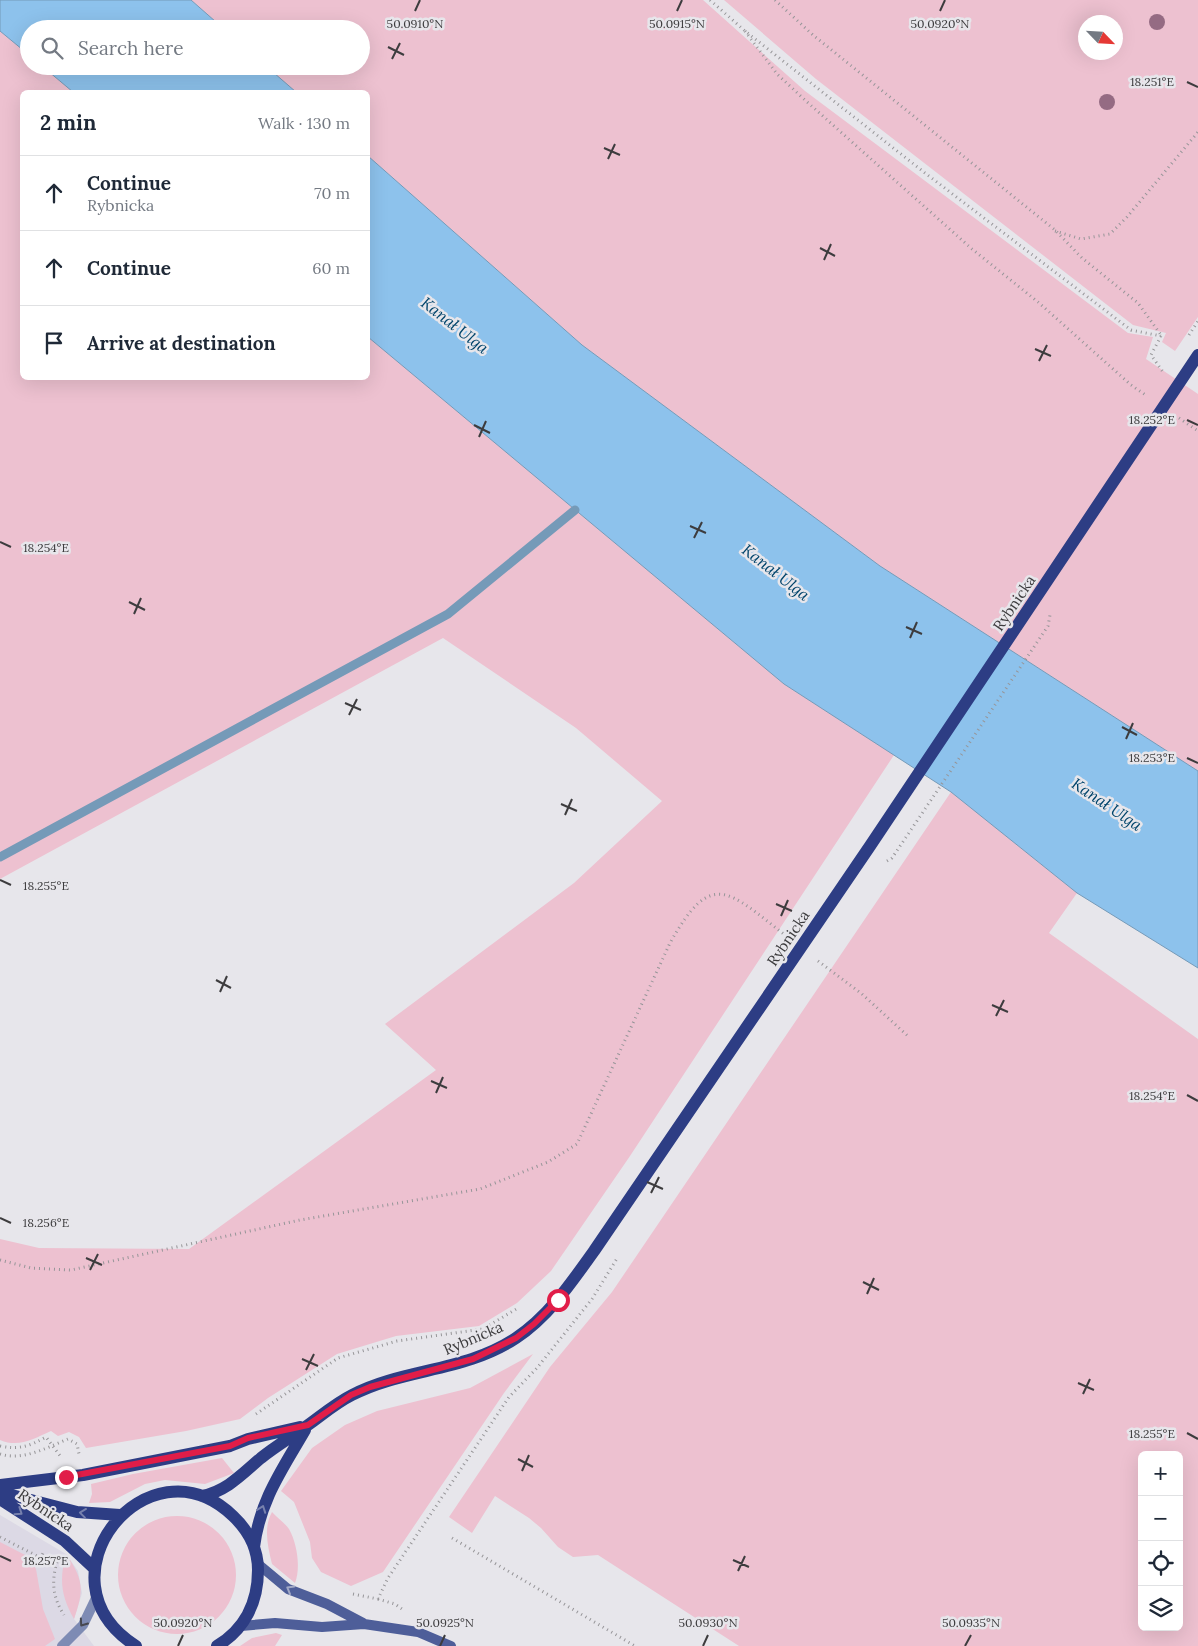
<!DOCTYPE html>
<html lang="en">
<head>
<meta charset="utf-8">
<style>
	:root { --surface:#fff; --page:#f2f2f3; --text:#1f2937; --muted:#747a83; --line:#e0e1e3 }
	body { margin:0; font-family:Lora,serif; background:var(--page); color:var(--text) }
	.controls { position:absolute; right:15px; bottom:15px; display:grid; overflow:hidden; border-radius:8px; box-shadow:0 5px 20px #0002 }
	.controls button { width:45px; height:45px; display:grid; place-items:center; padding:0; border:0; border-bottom:1px solid var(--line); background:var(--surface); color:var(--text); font:25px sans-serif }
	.compass { position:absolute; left:1078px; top:15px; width:45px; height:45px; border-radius:50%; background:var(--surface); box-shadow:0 5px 20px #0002; rotate:115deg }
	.stop { position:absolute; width:15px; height:15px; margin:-11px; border:4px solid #e11d48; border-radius:50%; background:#fff }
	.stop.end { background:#e11d48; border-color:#fff; box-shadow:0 1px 5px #0008 }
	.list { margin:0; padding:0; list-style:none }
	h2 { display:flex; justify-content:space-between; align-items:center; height:65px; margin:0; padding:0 20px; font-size:21px }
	h2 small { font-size:16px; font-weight:400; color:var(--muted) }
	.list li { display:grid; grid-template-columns:32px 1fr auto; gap:15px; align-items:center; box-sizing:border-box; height:75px; padding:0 20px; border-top:1px solid var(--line) }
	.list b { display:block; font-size:19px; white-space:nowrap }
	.list p { margin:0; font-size:16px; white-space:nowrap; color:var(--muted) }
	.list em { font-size:16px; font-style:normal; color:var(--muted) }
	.icon { flex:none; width:28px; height:28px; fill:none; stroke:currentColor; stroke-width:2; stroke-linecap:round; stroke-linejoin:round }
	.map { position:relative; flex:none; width:1198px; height:1646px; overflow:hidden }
	.search { position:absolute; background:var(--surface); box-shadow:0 5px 20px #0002; left:20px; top:20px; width:350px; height:55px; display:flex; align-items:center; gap:12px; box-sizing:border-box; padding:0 18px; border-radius:28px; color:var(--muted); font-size:19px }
	.panel { position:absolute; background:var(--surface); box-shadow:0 5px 20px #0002; left:20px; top:90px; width:350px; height:290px; border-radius:8px }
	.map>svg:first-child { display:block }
</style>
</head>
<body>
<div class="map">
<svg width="1198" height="1646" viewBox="0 0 1198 1646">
	<rect width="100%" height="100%" fill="#e7e6eb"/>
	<!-- built -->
	<path fill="#dcd9e5" d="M0,1515L66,1554L78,1571L82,1593L74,1619L94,1646H0Z"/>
	<!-- green -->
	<path fill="#edc1d0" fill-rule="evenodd" d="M191,0H703L805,91L1128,333L1153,337L1146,359L1198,394V771L880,566L582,345L368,156V92H296L266,66H361V29H224Z
		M724,0H1198V317L1175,351L1162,342L1166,333L1133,325L816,79ZM1086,22H1116V52H1086Z
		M0,31L29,55V66H42L73,92H22V378H368V337L784,684L894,755L630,1156L551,1271L517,1303L479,1326L396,1336L337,1354L268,1398L240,1419L186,1431L86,1448L79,1437L69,1432L58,1436L51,1431C33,1439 19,1448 0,1440V1239L39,1248L189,1249L436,1070L385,1024L574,883L662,801L576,728L443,638L0,879Z
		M951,792L1077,893L1049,933L1198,1039V1646H739L598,1555L573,1557L558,1547L541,1528L529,1518L495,1496L472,1533L449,1517L550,1367L612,1292ZM1142,1455H1179V1627H1142Z
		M533,1354L504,1393L383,1572L351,1586L321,1572L312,1558L310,1542L294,1502L281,1491L312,1448L345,1425L377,1411L470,1388Z
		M222,1458L234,1473L205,1484L165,1480L145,1484L110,1502L89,1503L92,1494L91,1484L133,1474Z
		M272,1512C277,1518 285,1523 289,1529C297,1543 301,1568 295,1583L272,1564C268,1547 263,1528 272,1512Z
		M118 1575a59 59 0 1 1 118 0a59 59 0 1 1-118 0Z
		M0,1542L29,1557L36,1569L43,1609L55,1639L45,1646H0Z
		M66,1554C84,1580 84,1590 74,1619C61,1596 59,1580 66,1554Z
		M276,1633L282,1635L275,1646H240L252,1638Z"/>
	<!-- water -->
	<path fill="#8dc2ec" stroke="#759ab8" d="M0,0H191L224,29H29V55L0,31Z
		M42,66H266L296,92H73Z
		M368,156L582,345L880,566L1198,771V968L1077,893L951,792L784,684L368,337Z"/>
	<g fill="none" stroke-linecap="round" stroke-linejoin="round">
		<!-- stream -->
		<path stroke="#759ab8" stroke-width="9" d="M0,857L448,614L575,510"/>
		<!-- path -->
		<path stroke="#969598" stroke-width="3" stroke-dasharray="1 4" stroke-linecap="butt" d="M710,0L745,31L925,173L1131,330L1161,336
			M775,0L813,35L1055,230L1082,258L1138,303L1161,335
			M745,31L777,74L806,101L972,249L1038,302L1131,385L1147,396
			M1055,231L1081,239L1110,234L1127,217L1198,132
			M1189,335L1198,321
			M1161,336L1151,355L1163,372
			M1179,418L1198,431
			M887,861L892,858L1048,626L1050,615
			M818,961L862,994L909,1037
			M0,1260L31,1268L71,1270L300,1220L480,1189L548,1162L577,1144L670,943C712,868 728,891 785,935
			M256,1414L338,1358L397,1341L483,1329L518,1308
			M0,1446C19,1450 30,1446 46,1437L61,1457
			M0,1454C23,1461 46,1448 68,1439L77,1444L79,1454
			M0,1537L41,1558L44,1551
			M452,1538L635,1646
			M57,1562C51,1582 53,1598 64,1615
			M353,1594L378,1599L388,1578L509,1397L537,1368L592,1299L618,1257
			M378,1599L395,1604L402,1609"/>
		<!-- street -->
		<path stroke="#7e8bb4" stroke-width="10" d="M62,1646L83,1625L97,1596"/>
		<!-- secondary -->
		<path stroke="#4e5e99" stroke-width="10" d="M258,1564L288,1589L327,1604L363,1623
			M241,1626L275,1623L322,1627L364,1624L418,1632L451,1646"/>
		<!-- primary -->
		<path stroke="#2d3d84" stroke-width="12" d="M0,1485L83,1475L230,1446L248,1439L300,1427
			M0,1492L77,1512L120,1515
			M202,1496C227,1491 242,1474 261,1458C276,1446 293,1436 308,1425C322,1415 336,1403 352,1395C404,1368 465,1372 516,1338C549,1316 571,1283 594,1251L870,846L1198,355
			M0,1499L65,1541L95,1569
			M254,1547C260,1500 282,1470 305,1430
			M136,1646C31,1579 148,1434 233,1516C248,1530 258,1549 258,1570C258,1602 245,1629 217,1646"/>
	</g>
	<!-- trees -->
	<g fill="#956b83">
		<circle cx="1157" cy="22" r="8"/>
		<circle cx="1107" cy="102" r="8"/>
	</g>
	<!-- one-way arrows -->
	<defs><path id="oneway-chevron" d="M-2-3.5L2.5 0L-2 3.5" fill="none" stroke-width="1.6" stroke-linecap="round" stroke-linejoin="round" transform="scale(1.25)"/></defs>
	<g stroke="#7781ad">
		<use href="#oneway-chevron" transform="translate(262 1509) rotate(-70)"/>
		<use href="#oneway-chevron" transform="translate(19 1512) rotate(34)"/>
		<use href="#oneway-chevron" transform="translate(83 1513) rotate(-173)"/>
	</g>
	<use stroke="#a2a9c6" href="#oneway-chevron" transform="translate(290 1589) rotate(-150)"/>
	<use stroke="#474850" href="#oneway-chevron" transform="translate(83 1623) rotate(125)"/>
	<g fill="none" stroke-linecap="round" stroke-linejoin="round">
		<!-- route -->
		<path stroke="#e11d48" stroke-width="6" d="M66,1477L230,1446L248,1438L308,1425L351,1395L370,1387L473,1359L516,1338L534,1324L558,1300"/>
	</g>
	<!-- ticks -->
	<path fill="none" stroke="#3d3c3e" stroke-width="2" d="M415,11L420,0M677,11L682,0M940,11L945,0M388,47L404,55M392,59L400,43M1187,82L1198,87M604,148L620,155M608,159L615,144M820,248L835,256M824,260L831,244M1035,349L1051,356M1039,361L1047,345M1187,420L1198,425M474,425L490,433M479,437L486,421M690,526L706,533M694,538L702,522M0,542L11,547M129,602L145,610M134,614L141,598M906,627L922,634M910,638L917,622M345,703L361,710M349,715L357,699M1122,727L1137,735M1126,739L1133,723M1187,758L1198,763M561,804L577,811M565,815L572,799M0,880L11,885M776,904L792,911M781,916L788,900M216,980L231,988M220,992L227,976M992,1005L1008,1012M996,1016L1004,1000M431,1081L447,1088M436,1093L443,1077M1187,1095L1198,1101M647,1182L663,1189M651,1193L659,1177M0,1218L11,1223M86,1258L102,1265M90,1270L98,1254M863,1282L879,1290M867,1294L874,1278M302,1359L318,1366M306,1370L314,1354M1078,1383L1094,1390M1083,1394L1090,1379M1187,1433L1198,1439M518,1459L533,1467M522,1471L529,1455M0,1556L11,1561M733,1560L749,1567M738,1571L745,1556M178,1646L183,1635M440,1646L445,1635M703,1646L708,1635M965,1646L971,1635"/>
	<g text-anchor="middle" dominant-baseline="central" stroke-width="5" stroke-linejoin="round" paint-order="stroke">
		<!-- street labels -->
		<g font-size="15" fill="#3d3c3e" stroke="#e7e6eb">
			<text transform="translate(1014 603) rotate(-56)">Rybnicka</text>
			<text transform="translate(788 938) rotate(-56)">Rybnicka</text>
			<text transform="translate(473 1338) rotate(-23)">Rybnicka</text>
			<text transform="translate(46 1510) rotate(34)">Rybnicka</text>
		</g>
		<!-- water labels -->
		<g font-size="16" font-style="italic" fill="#00446b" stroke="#e7e6eb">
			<text transform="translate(455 325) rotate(38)">Kanał Ulga</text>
			<text transform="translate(776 572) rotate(38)">Kanał Ulga</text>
			<text transform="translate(1107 804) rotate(34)">Kanał Ulga</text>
		</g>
	</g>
	<g font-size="12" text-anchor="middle" fill="#3d3c3e" stroke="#e7e6eb" stroke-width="5" stroke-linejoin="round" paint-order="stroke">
		<text x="415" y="28">50.0910°N</text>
		<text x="940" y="28">50.0920°N</text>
		<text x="677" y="28">50.0915°N</text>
		<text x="1152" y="86">18.251°E</text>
		<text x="1152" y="424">18.252°E</text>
		<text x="46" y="552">18.254°E</text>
		<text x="1152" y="762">18.253°E</text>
		<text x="46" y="890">18.255°E</text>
		<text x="1152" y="1100">18.254°E</text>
		<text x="46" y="1227">18.256°E</text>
		<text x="1152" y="1438">18.255°E</text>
		<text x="46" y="1565">18.257°E</text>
		<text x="183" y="1627">50.0920°N</text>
		<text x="445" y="1627">50.0925°N</text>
		<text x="708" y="1627">50.0930°N</text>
		<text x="971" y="1627">50.0935°N</text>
	</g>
</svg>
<div class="controls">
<button>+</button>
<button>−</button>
<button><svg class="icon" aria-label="locate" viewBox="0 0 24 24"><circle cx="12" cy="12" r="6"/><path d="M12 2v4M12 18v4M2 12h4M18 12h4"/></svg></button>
<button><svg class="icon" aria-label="layers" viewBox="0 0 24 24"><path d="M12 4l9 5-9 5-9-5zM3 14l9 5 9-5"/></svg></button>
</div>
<svg class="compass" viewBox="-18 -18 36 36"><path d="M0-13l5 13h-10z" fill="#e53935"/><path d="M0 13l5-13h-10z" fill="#747a83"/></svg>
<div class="stop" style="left:558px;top:1300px"></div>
<div class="stop end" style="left:66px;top:1477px"></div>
<div class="search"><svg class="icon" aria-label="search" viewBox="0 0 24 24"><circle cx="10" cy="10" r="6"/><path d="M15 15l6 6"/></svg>Search here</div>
<section class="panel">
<h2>2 min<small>Walk · 130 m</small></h2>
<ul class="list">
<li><svg class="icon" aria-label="ahead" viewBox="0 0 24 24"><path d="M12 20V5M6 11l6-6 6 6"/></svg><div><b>Continue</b><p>Rybnicka</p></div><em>70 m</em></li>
<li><svg class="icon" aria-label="ahead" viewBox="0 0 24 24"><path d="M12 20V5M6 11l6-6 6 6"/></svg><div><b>Continue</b></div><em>60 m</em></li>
<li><svg class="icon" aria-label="arrive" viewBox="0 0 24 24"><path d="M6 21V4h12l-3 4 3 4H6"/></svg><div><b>Arrive at destination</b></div></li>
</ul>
</section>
</div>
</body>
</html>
